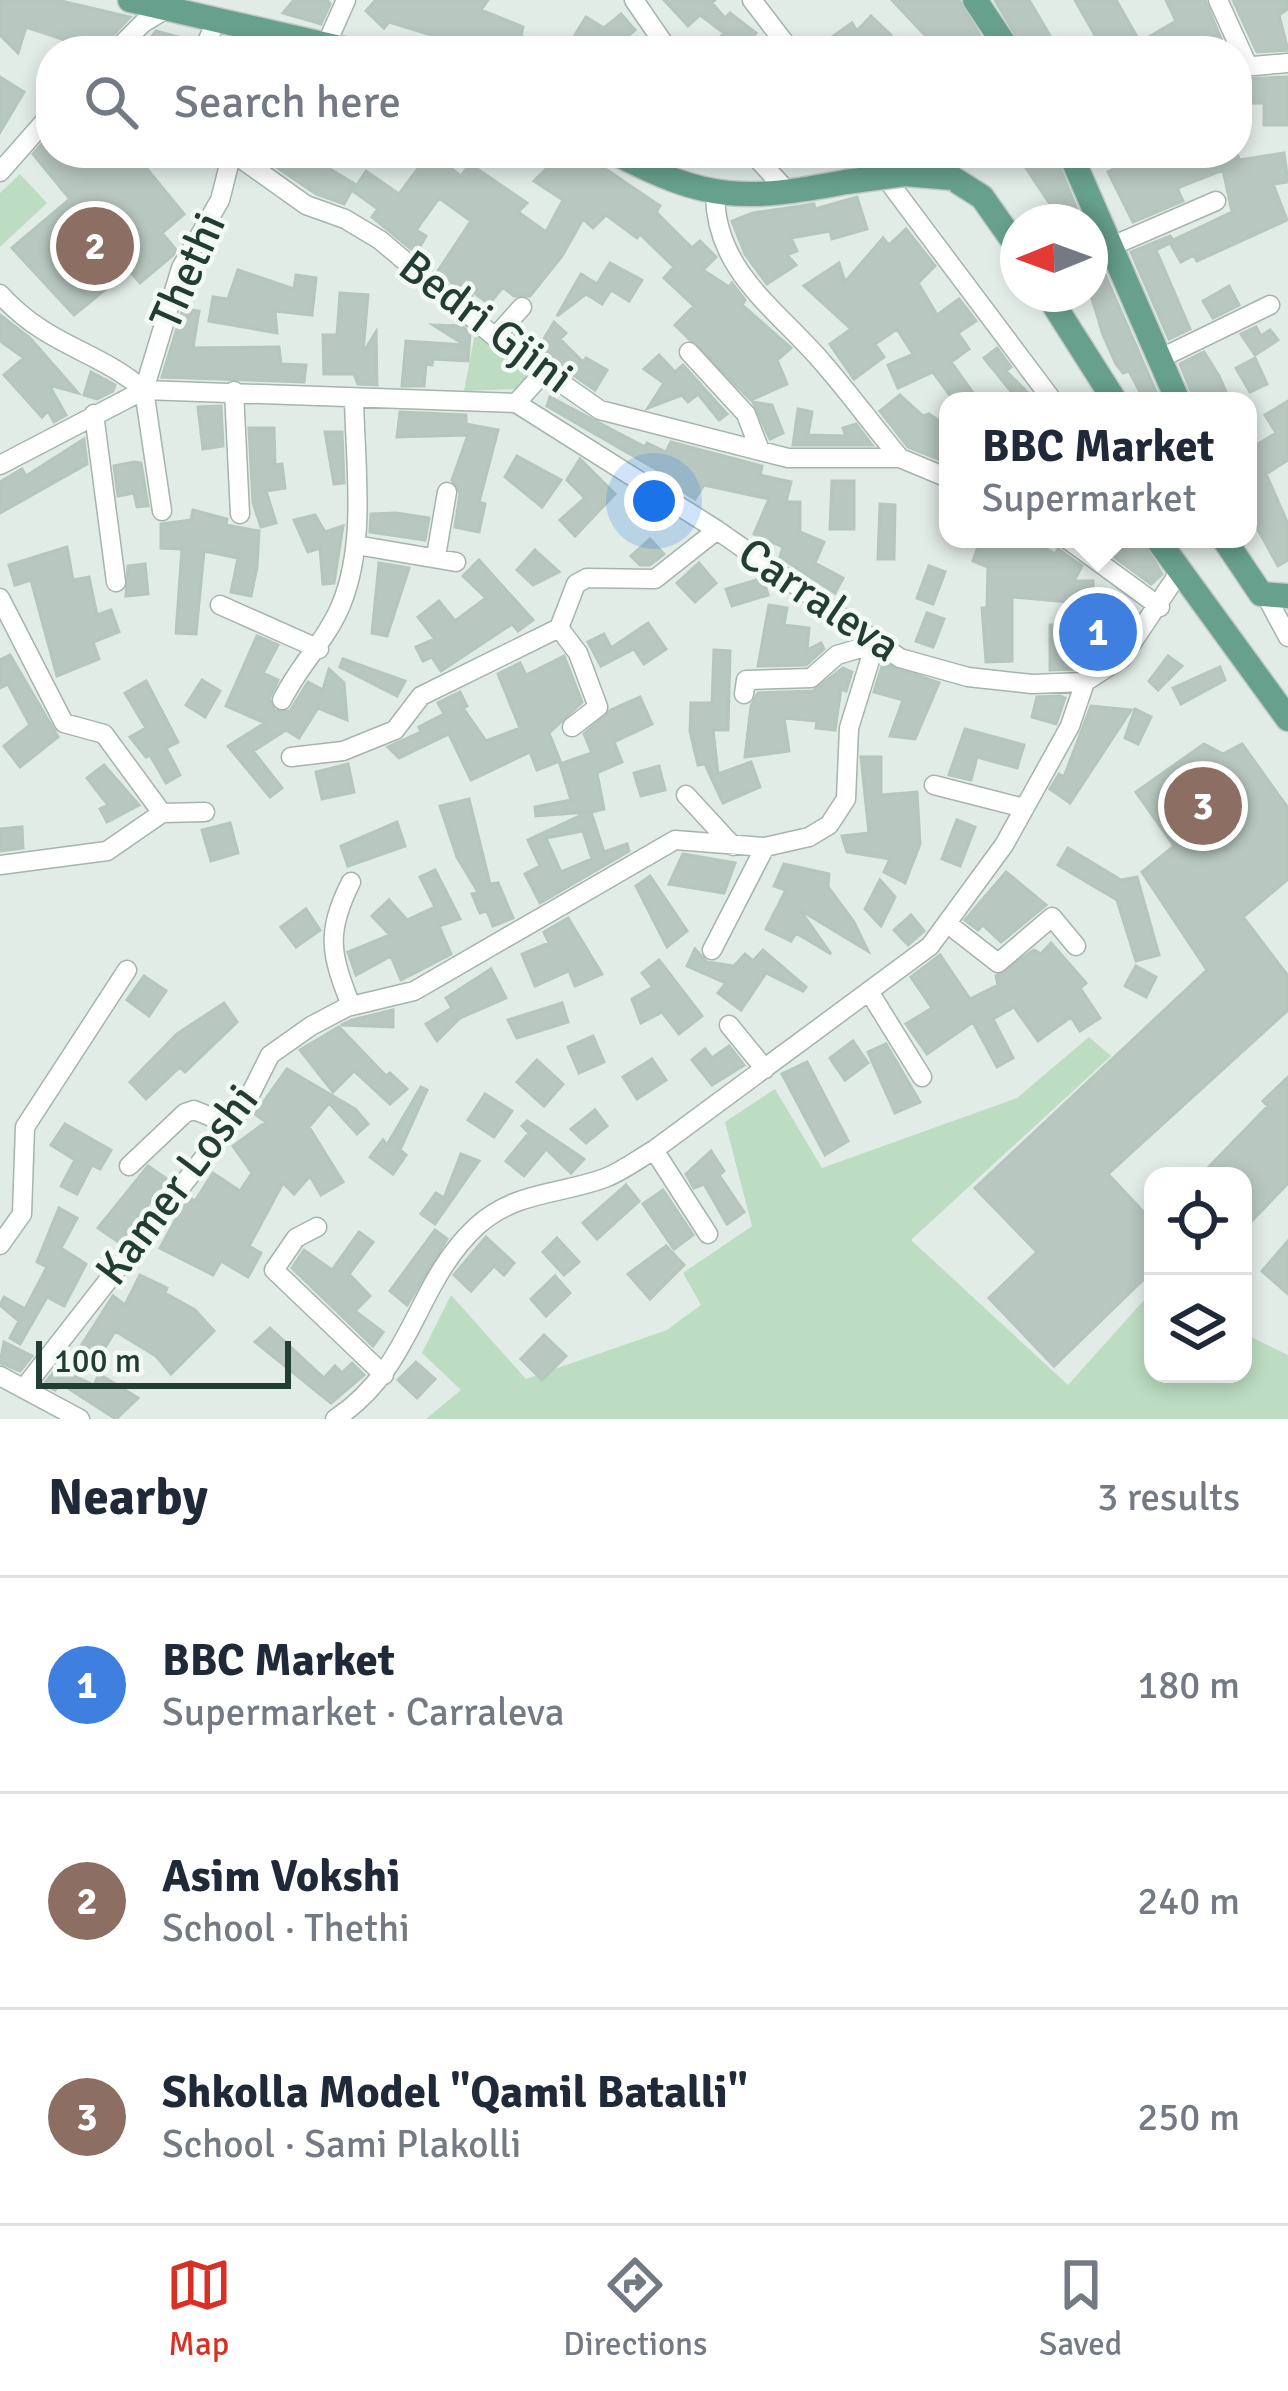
<!DOCTYPE html>
<html lang="en">
<head>
<meta charset="utf-8">
<style>
	:root { --surface:#fff; --page:#f6f6f7; --text:#1f2937; --muted:#747a83; --line:#e0e1e3; --accent:#d93025 }
	body { margin:0; font-family:Signika,sans-serif; background:var(--page); color:var(--text) }
	.controls { position:absolute; right:36px; bottom:36px; display:grid; overflow:hidden; border-radius:24px; box-shadow:0 6px 18px #0003 }
	.controls button { width:108px; height:108px; display:grid; place-items:center; padding:0; border:0; border-bottom:3px solid var(--line); background:var(--surface); color:var(--text); font:60px sans-serif }
	.compass { position:absolute; left:1000px; top:204px; width:108px; height:108px; border-radius:50%; background:var(--surface); box-shadow:0 6px 18px #0003; rotate:269deg }
	.scale { position:absolute; left:36px; bottom:30px; width:255px; box-sizing:border-box; padding-left:12px; border:6px solid #223d33; border-top:0; font-size:33px; line-height:42px; white-space:nowrap; color:#223d33; -webkit-text-stroke:9px #f3f9f5; paint-order:stroke }
	.you { position:absolute; left:654px; top:501px; width:42px; height:42px; margin:-30px; border:9px solid #fff; border-radius:50%; background:#1a73e8; box-shadow:0 0 0 18px #1a73e833 }
	.badge { display:grid; place-items:center; width:78px; height:78px; border-radius:50%; background:var(--accent); color:#fff; font-size:39px; font-weight:700 }
	.pin { position:absolute; translate:-50% -50%; border:6px solid #fff; box-shadow:0 3px 12px #0006 }
	.popup { position:absolute; left:939px; top:392px; width:318px; height:156px; box-sizing:border-box; display:grid; place-content:center; border-radius:24px; background:var(--surface); filter:drop-shadow(0 3px 9px #0005); font-size:39px; white-space:nowrap; color:var(--muted) }
	.popup b { font-size:45px; color:var(--text) }
	.popup::after { content:''; position:absolute; left:50%; top:100%; margin-left:-24px; border:24px solid transparent; border-top-color:var(--surface) }
	.list { margin:0; padding:0; list-style:none }
	h2 { display:flex; justify-content:space-between; align-items:center; height:156px; margin:0; padding:0 48px; font-size:51px }
	h2 small { font-size:39px; font-weight:400; color:var(--muted) }
	.list li { display:grid; grid-template-columns:78px 1fr auto; gap:36px; align-items:center; box-sizing:border-box; height:216px; padding:0 48px; border-top:3px solid var(--line) }
	.list b { display:block; font-size:45px; white-space:nowrap }
	.list p { margin:0; font-size:39px; white-space:nowrap; color:var(--muted) }
	.list em { font-size:39px; font-style:normal; color:var(--muted) }
	.icon { flex:none; width:66px; height:66px; fill:none; stroke:currentColor; stroke-width:2; stroke-linecap:round; stroke-linejoin:round }
	.map { position:relative; flex:none; width:1288px; height:1419px; overflow:hidden }
	.search { position:absolute; background:var(--surface); box-shadow:0 6px 18px #0003; left:36px; right:36px; top:36px; height:132px; display:flex; align-items:center; gap:30px; box-sizing:border-box; padding:0 42px; border-radius:48px; color:var(--muted); font-size:45px }
	.sheet { height:804px; background:var(--surface) }
	nav { display:flex; justify-content:space-around; align-items:center; box-sizing:border-box; height:168px; border-top:3px solid var(--line); background:var(--surface); font-size:33px; color:var(--muted) }
	nav a { display:grid; justify-items:center; gap:6px }
	nav .on { color:var(--accent) }
	.map>svg:first-child { display:block }
</style>
</head>
<body>
<div class="map">
<svg width="1288" height="1419" viewBox="0 0 1288 1419">
	<rect width="100%" height="100%" fill="#e2ece7"/>
	<!-- green -->
	<path fill="#bcddc1" d="M20,174L47,203L0,247V193Z
		M476,328L536,370L518,389L464,391Z
		M1089,1037L1111,1056L911,1240L1068,1385L1153,1290V1374H1243V1333L1288,1355V1419H426L461,1390L422,1353L451,1295L526,1379L667,1330L701,1305L683,1273L752,1226L725,1122L775,1089L822,1168L1017,1098Z"/>
	<!-- building -->
	<path fill="#b8c7c0" stroke="#b5c6bd" stroke-width="3" fill-rule="evenodd" d="M0,0H57L130,17L98,51L26,27L18,53L0,35Z
		M294,0H327L330,4L321,24L283,13Z
		M376,0H488L481,10L523,27L521,36L558,51H495L471,37L467,46L389,22L384,28L366,11Z
		M664,0H715L712,3L725,18L730,13L756,33L744,49L707,51L724,33L700,15L688,26Z
		M892,0H959L989,51H959L947,37L936,47Z
		M995,0H1029L1059,51H1025Z
		M1075,0H1116L1140,42L1176,21L1166,0H1205L1226,51H1104Z
		M1233,0H1288V9L1279,15L1288,50L1257,52Z
		M621,14L635,30L610,51H565L586,17L604,28Z
		M871,16L891,35L876,51H812L852,23L857,31Z
		M156,31L193,41L190,51H141Z
		M0,77L24,92L0,132Z
		M1288,77V125H1264V103H1237V79Z
		M51,134V153H134L184,214L162,233L176,250L173,255L140,283L129,270L74,315L12,248L70,199L33,154Z
		M256,153H303L355,184L344,204L316,194Z
		M420,153H441L437,158L461,176L470,164L527,203L518,212L546,232L563,200L534,181L548,167L520,153H563L581,162L585,157L607,170L660,206L656,212L692,248L700,241L716,257L703,270L729,287L732,283L745,300L742,305L791,348L777,360L787,384L751,400L675,325L694,306L664,278L674,267L640,234L637,238L606,215L593,228L583,219L562,256L530,296H514L503,287L489,304L472,291V300L438,271L471,221L439,198L416,230L426,236L416,253L372,217L378,209L353,191L366,171L399,194L420,166L414,162Z
		M1016,153H1054L1082,222H1039L1034,211L1050,204Z
		M1112,153H1237L1239,160L1284,153L1288,182L1273,184L1287,220L1197,261L1194,255L1181,262L1170,243L1156,250L1190,329L1169,339L1131,252L1170,236L1173,240L1232,212L1223,170L1177,188L1183,201L1133,222L1108,172L1120,166Z
		M857,197L867,229L832,239L830,231L791,238L797,251L787,255L796,265L767,284L745,254L732,221L753,213L814,204L815,209Z
		M906,229L935,266L918,283L937,315L959,299L976,321L958,333L969,349L951,362L979,401H954L933,372L898,388L888,365L913,354L897,329L875,344L884,357L854,379L830,344L851,329L804,286L839,263L845,282L883,238L889,245Z
		M1090,240L1160,401H1145L1129,371L1123,373L1116,364L1103,335L1090,292Z
		M610,263L642,280L629,301L611,290L602,304L586,294L557,316L581,274L597,284Z
		M238,270L294,289L296,275L316,278L312,315L275,311L277,333L209,321L213,297L228,299Z
		M1229,286L1239,305L1213,318L1203,301Z
		M340,293L368,295L363,353L376,332L377,385L358,384L354,374H324L323,335H337Z
		M183,309L199,311L193,348L279,347L281,364L306,365L304,382L162,377Z
		M0,315L30,338L78,393L49,385L66,415L54,422L48,411L42,417L4,375L24,358L0,341Z
		M554,322L566,333L560,339L583,362L586,358L607,370L595,390L515,335L520,329L542,342Z
		M433,325L462,326L470,333L468,361L433,359L432,365L426,364L424,386H402L406,341L465,345Z
		M1256,327L1261,336L1270,330L1278,340L1255,355L1241,334Z
		M997,348L1011,367L1006,371L1036,401H1019L984,358Z
		M1204,352L1219,376L1230,401H1195L1180,364Z
		M659,355L675,372L683,365L727,414L719,420L698,394L688,402L682,395L648,408L664,383L644,369Z
		M1255,358L1267,384L1250,392L1236,368Z
		M91,372L115,385L113,391L97,399L84,395Z
		M900,395L923,416L929,414L948,427V463L908,447L880,411Z
		M550,397L645,447L647,443L666,452L671,442L762,466L760,475L791,482L786,502H800V532L824,542L815,563L843,578L835,593L780,557L783,547L754,534L769,499L704,485L695,499L658,476L661,472L547,406Z
		M1288,401V460L1266,474L1288,524V560L1278,566L1248,511V450L1276,433L1265,415Z
		M753,402L772,405L783,433L770,439Z
		M221,406L223,446L203,449L198,407Z
		M798,409L812,412L808,435L846,436L843,428L856,424L872,445H793Z
		M400,412L466,415V424L498,430L479,502L485,504L479,532L455,527L460,493L452,480L468,435L397,437Z
		M249,428H274L275,465L282,464L285,488L266,491L276,523L261,527L253,503Z
		M325,432H342L344,483L334,484Z
		M84,439L87,464L0,513V482L22,469L26,476Z
		M517,456L561,480L542,507L505,477Z
		M580,459L615,494L575,536L560,520L585,498L567,480Z
		M134,462L141,463L148,506L137,507L134,493L118,496L114,466Z
		M832,481H854V529H830Z
		M880,504L895,505L894,559H878Z
		M193,510L227,519L226,525L259,531L257,567L251,596L231,592L238,558L204,551L196,634L176,633L182,549L161,548V524L191,520Z
		M396,513L429,518L425,540L370,532L371,514Z
		M315,515L325,532L343,526L334,583L323,584L320,548L308,552L294,520Z
		M650,539L664,554L650,565H640L631,556Z
		M981,539H1030L1055,554L1058,549L1082,566L1074,581H1093V604L1012,597V661L986,662L982,608H987L988,567L973,561Z
		M1090,539H1141L1162,574L1151,584Z
		M67,547L73,580L89,577L97,615L111,610L119,632L93,642L99,659L57,676L31,580L15,585L9,565Z
		M535,550L559,572L533,585L517,570Z
		M479,560L533,620L518,631L512,624L441,671L432,657L423,661L416,647L435,639L418,617L439,601L455,621L486,598L463,576Z
		M379,563L409,568L387,636L372,633Z
		M699,563L716,583L695,602L677,583Z
		M145,564L148,594L126,596L128,566Z
		M929,566L945,572L933,604L917,598Z
		M763,578L768,595L732,606L726,589Z
		M769,605L787,608L784,625L809,628L807,650L821,643L824,649L806,665L758,666Z
		M927,613L944,619L933,647L916,641Z
		M648,623L666,649L644,664L634,649L601,666L588,642L604,634L611,648Z
		M1128,624L1099,657L1084,625Z
		M1050,625H1074V669L1050,670Z
		M257,636L278,645L263,673L278,680L269,699L275,711H290L308,682L323,690L329,669L344,683L347,720L318,708L299,738L286,730L253,751L282,788L270,797L228,746L265,723L226,706Z
		M714,650L730,651L728,730H713L718,774L751,762L760,787L723,803L705,764L698,765L690,731L691,703H712Z
		M10,655L58,737L20,767L4,746L30,725L8,684L0,688V660Z
		M564,656L582,702L549,733L560,761L537,770L530,752L471,780L449,734L399,758L388,747L421,732L419,727L444,714L438,703L460,692L467,706L463,708L486,741L520,728L498,674L520,663L526,675Z
		M1168,656L1182,666L1158,690L1149,681Z
		M343,659L405,681L397,696L340,667Z
		M883,663L939,683L915,739L890,736L903,700L874,692Z
		M1220,667L1225,680L1181,704L1173,688Z
		M843,668L852,672L846,691L841,689L835,730L816,728L817,721L784,718L789,751L745,757L751,706L758,693L813,691Z
		M202,680L220,691L205,717L186,705Z
		M146,681L178,742L166,748L180,775L166,783L150,755L146,757L130,737L146,728L125,693Z
		M1060,696L1065,698L1056,724L1032,717L1037,697Z
		M640,697L652,724L614,742L622,762L597,773L604,809L591,812L604,852L627,844L629,851L540,903L525,874L540,866L528,840L588,812L536,816L535,807L571,800L560,764L592,753L584,734L611,710ZM583,831L592,859L561,872L546,838Z
		M1091,706L1131,710L1070,803L1050,789L1059,774L1064,777Z
		M1135,709L1151,717L1138,744L1125,738Z
		M965,729L1024,745L1017,768L977,757L971,780L949,775Z
		M1204,744L1223,754L1242,744L1288,808V879L1243,917L1288,976V1010L1108,1174L1153,1222V1270L1054,1366L989,1298L1037,1252L975,1188L1207,970L1142,872L1174,846L1136,792Z
		M861,757H881V795L917,792L920,844L905,883L884,872L890,859L847,852L842,836L869,833Z
		M348,764L354,792L322,799L316,772Z
		M104,765L139,805L107,822L100,809L108,805L87,778Z
		M659,766L665,790L641,796L634,773Z
		M469,799L490,884L498,883L513,918L493,926L487,911L480,913L472,894L478,892L457,857L440,806Z
		M957,820L975,827L960,866L942,859Z
		M397,822L405,846L348,866L341,846Z
		M230,823L238,853L211,861L202,830Z
		M22,827L23,848L0,851V829Z
		M1068,848L1121,880L1137,877L1159,955L1136,961L1117,900L1058,865Z
		M683,854L735,863L724,893L669,884Z
		M784,864L829,874L828,887L854,922L868,951L800,910L831,954L796,933L791,941L766,929L786,890L774,886Z
		M435,870L460,919L439,926L451,954L401,980L391,956L356,975L348,952L390,935L372,916L389,900L407,920L435,907L420,877Z
		M1006,872L1046,905L1001,942L983,925L978,930L965,920Z
		M650,876L687,931L667,947L636,886Z
		M880,880L895,897L881,926L865,909Z
		M306,909L320,930L296,947L281,927Z
		M911,915L924,931L908,945L894,930Z
		M568,918L602,974L575,986L569,971L535,986L522,954L549,943L544,932Z
		M1051,943L1086,983L1080,988L1100,1018L1080,1031L1071,1017L1038,1041L1014,1007L993,1019L1013,1058L997,1067L973,1022L927,1054L906,1024L932,1008L911,977L940,955L970,999L998,985L996,976L1034,950L1041,954Z
		M695,949L707,962L734,966L745,954L753,961L763,950L806,987L803,991L766,973L741,1010L718,993L726,983L687,966Z
		M659,960L702,1016L679,1034L662,1012L641,1023L632,999L653,987L642,973Z
		M1136,966L1156,977L1146,997L1125,986Z
		M491,969L506,998L460,1018L437,1041L426,1024L452,1008L446,998Z
		M144,976L166,991L149,1016L127,1000Z
		M224,1003L237,1022L185,1072L180,1067L146,1099L130,1082L177,1034Z
		M562,1003L568,1022L517,1038L508,1020Z
		M393,1010V1027L341,1025L352,1020Z
		M339,1027L386,1076L390,1073L407,1089L390,1104L354,1071L333,1092L300,1050Z
		M593,1036L604,1062L579,1073L568,1047Z
		M853,1041L868,1063L845,1080L830,1058Z
		M886,1044L920,1102L895,1113L868,1052Z
		M729,1046L744,1065L712,1085L692,1060L705,1049L712,1058Z
		M652,1059L666,1080L637,1099L623,1077Z
		M537,1060L563,1084L544,1106L517,1082Z
		M807,1062L848,1141L825,1155L782,1074Z
		M287,1069L355,1109L368,1124L357,1134L329,1103L309,1127L343,1182L321,1195L310,1176L294,1194L283,1183L249,1246L261,1253L248,1277L221,1261L213,1275L160,1248L183,1206L190,1198L195,1201L213,1173L240,1191L252,1173L233,1146L266,1122L255,1114Z
		M1288,1077V1183L1243,1230V1176H1200L1268,1106L1263,1101Z
		M421,1087L427,1090L400,1150L406,1155L393,1174L370,1157L383,1140L387,1145Z
		M485,1094L512,1111L494,1137L468,1120Z
		M595,1110L607,1126L586,1143L571,1129Z
		M527,1121L535,1126L584,1159L571,1173L546,1149L524,1176L506,1161L529,1133L522,1126Z
		M65,1124L111,1150L100,1169L92,1165L77,1194L61,1186L75,1160L51,1145Z
		M711,1151L724,1171L719,1175L744,1212L727,1224L704,1184L694,1188L686,1174Z
		M461,1154L479,1161L435,1224L421,1214L436,1193L444,1198Z
		M148,1166L167,1179L120,1243L98,1228Z
		M626,1185L639,1201L597,1239L583,1223Z
		M663,1190L693,1235L674,1249L643,1204Z
		M59,1208L77,1218L61,1248L86,1264L64,1306L47,1297L20,1344L10,1338L19,1321L0,1305L4,1297L25,1309L47,1267L37,1262Z
		M435,1230L447,1239L407,1305L390,1291Z
		M359,1232L373,1242L349,1274L370,1296L355,1311L383,1332L373,1346L292,1268L304,1250L332,1270Z
		M486,1237L514,1263L504,1275L494,1266L471,1291L454,1275Z
		M557,1238L579,1262L564,1275L543,1252Z
		M1288,1241V1294L1262,1271Z
		M666,1246L684,1265L650,1299L628,1274Z
		M140,1275L167,1288L165,1293L195,1310L214,1331L171,1374L156,1356L115,1331L95,1364L76,1354L113,1296L125,1305Z
		M555,1276L570,1293L546,1316L531,1299Z
		M270,1328L324,1378L335,1366L342,1373L352,1363L364,1375L331,1403L255,1342Z
		M544,1335L566,1356L542,1380L521,1359Z
		M4,1342L32,1356L20,1371L0,1363Z
		M416,1362L435,1379L417,1398L398,1380Z
		M57,1368L94,1385L99,1374L138,1398L116,1419L60,1383L55,1390L44,1384Z"/>
	<g fill="none" stroke-linecap="round" stroke-linejoin="round">
		<defs>
			<path id="minor" d="M634,0L669,51
				M752,0L791,51
				M1218,0L1248,66
				M326,45L346,0
				M115,51L143,23L171,6
				M203,51L217,19
				M1242,67L1288,63
				M233,153L306,205L345,219L380,240L495,337L600,410L788,458H900L948,478
				M752,153L789,193
				M867,153L1053,401
				M0,172L51,114
				M715,195C716,272 777,309 823,363C850,394 874,427 900,458
				M1112,246L1216,201
				M0,294C48,347 96,349 144,390
				M495,337L522,307
				M689,352L746,414L759,448
				M1159,359L1270,305
				M234,391L240,514
				M516,403L547,369
				M94,414L116,582
				M0,465L144,390L516,403L717,530L900,658L968,677L1032,684L1085,682L1122,658L1178,574
				M162,511L144,390L181,268L220,200L232,153
				M1067,539L1160,607
				M356,545L456,562
				M436,556L447,492
				M0,598L64,723L104,734L162,813
				M1267,598L1288,637
				M220,605L319,649
				M559,628L578,653L598,707L572,727
				M744,694L746,680L811,678L837,655L875,644
				M282,700C299,665 326,641 341,605C367,542 355,464 354,398
				M291,757L343,751L395,730L421,696L559,628L576,584L587,578L655,579L717,530
				M934,785L1024,808
				M686,795L733,846
				M0,865L107,851L162,813L205,812
				M948,924L998,963L1052,917L1076,946
				M712,950L765,847
				M870,993L922,1077
				M351,1006C331,954 325,934 351,882
				M729,1025L765,1069
				M654,1150L708,1234
				M129,1166L185,1113L194,1110L229,1124
				M317,1227L296,1238L274,1270L384,1375
				M0,1245L22,1214L25,1127L127,970
				M0,1376L80,1419
				M24,1388L245,1105L270,1055L311,1026L347,1007L414,991L675,840L765,847L809,837L829,825L846,799L849,728L875,644
				M335,1419C414,1367 414,1284 477,1226C516,1191 559,1195 605,1178C623,1171 638,1159 654,1150L930,946L1004,845L1070,726L1085,682"/>
			<path id="major" d="M130,0L353,51
				M975,0L1009,51
				M615,153C708,202 745,201 846,182
				M1070,153L1178,401
				M952,178L982,197L1018,248
				M1047,294L1115,401
				M1157,539L1288,719
				M1224,539L1261,594L1288,596"/>
		</defs>
		<!-- minor casing -->
		<use href="#minor" stroke="#a5b4ad" stroke-width="21"/>
		<!-- major casing -->
		<use href="#major" stroke="#c1c9c6" stroke-width="27"/>
		<!-- minor -->
		<use href="#minor" stroke="#fff" stroke-width="18"/>
		<!-- major -->
		<use href="#major" stroke="#67a18d" stroke-width="24"/>
		<defs>
			<path id="major-bridge" d="M846,182L905,174L952,178"/>
		</defs>
		<!-- major-bridge casing -->
		<use href="#major-bridge" stroke="#c1c9c6" stroke-width="27" stroke-linecap="butt"/>
		<!-- major-bridge -->
		<use href="#major-bridge" stroke="#67a18d" stroke-width="24"/>
	</g>
	<g text-anchor="middle" dominant-baseline="central" stroke-width="9" stroke-linejoin="round" paint-order="stroke">
		<!-- street labels -->
		<g font-size="45" fill="#223d33" stroke="#f3f9f5">
			<text transform="translate(188 271) rotate(-66)">Thethi</text>
			<text transform="translate(486 322) rotate(37)">Bedri Gjini</text>
			<text transform="translate(819 600) rotate(34)">Carraleva</text>
			<text transform="translate(177 1185) rotate(-53)">Kamer Loshi</text>
		</g>
	</g>
</svg>
<div class="controls">
<button><svg class="icon" aria-label="locate" viewBox="0 0 24 24"><circle cx="12" cy="12" r="6"/><path d="M12 2v4M12 18v4M2 12h4M18 12h4"/></svg></button>
<button><svg class="icon" aria-label="layers" viewBox="0 0 24 24"><path d="M12 4l9 5-9 5-9-5zM3 14l9 5 9-5"/></svg></button>
</div>
<svg class="compass" viewBox="-18 -18 36 36"><path d="M0-13l5 13h-10z" fill="#e53935"/><path d="M0 13l5-13h-10z" fill="#747a83"/></svg>
<div class="scale">100 m</div>
<div class="you"></div>
<div class="pin badge" style="left:1098px;top:632px;background:#3f7fe0">1</div>
<div class="popup"><b>BBC Market</b>Supermarket</div>
<div class="pin badge" style="left:95px;top:246px;background:#8d6e63">2</div>
<div class="pin badge" style="left:1203px;top:806px;background:#8d6e63">3</div>
<div class="search"><svg class="icon" aria-label="search" viewBox="0 0 24 24"><circle cx="10" cy="10" r="6"/><path d="M15 15l6 6"/></svg>Search here</div>
</div>
<section class="sheet">
<h2>Nearby<small>3 results</small></h2>
<ul class="list">
<li><span class="badge" style="background:#3f7fe0">1</span><div><b>BBC Market</b><p>Supermarket · Carraleva</p></div><em>180 m</em></li>
<li><span class="badge" style="background:#8d6e63">2</span><div><b>Asim Vokshi</b><p>School · Thethi</p></div><em>240 m</em></li>
<li><span class="badge" style="background:#8d6e63">3</span><div><b>Shkolla Model &quot;Qamil Batalli&quot;</b><p>School · Sami Plakolli</p></div><em>250 m</em></li>
</ul>
</section>
<nav>
<a class="on"><svg class="icon" aria-label="map" viewBox="0 0 24 24"><path d="M3 6l6-2 6 2 6-2v14l-6 2-6-2-6 2zM9 4v14M15 6v14"/></svg>Map</a>
<a><svg class="icon" aria-label="directions" viewBox="0 0 24 24"><path d="M12 3l9 9-9 9-9-9zM9 14v-3h6M13 9l2 2-2 2"/></svg>Directions</a>
<a><svg class="icon" aria-label="saved" viewBox="0 0 24 24"><path d="M7 4h10v16l-5-4-5 4z"/></svg>Saved</a>
</nav>
</body>
</html>
